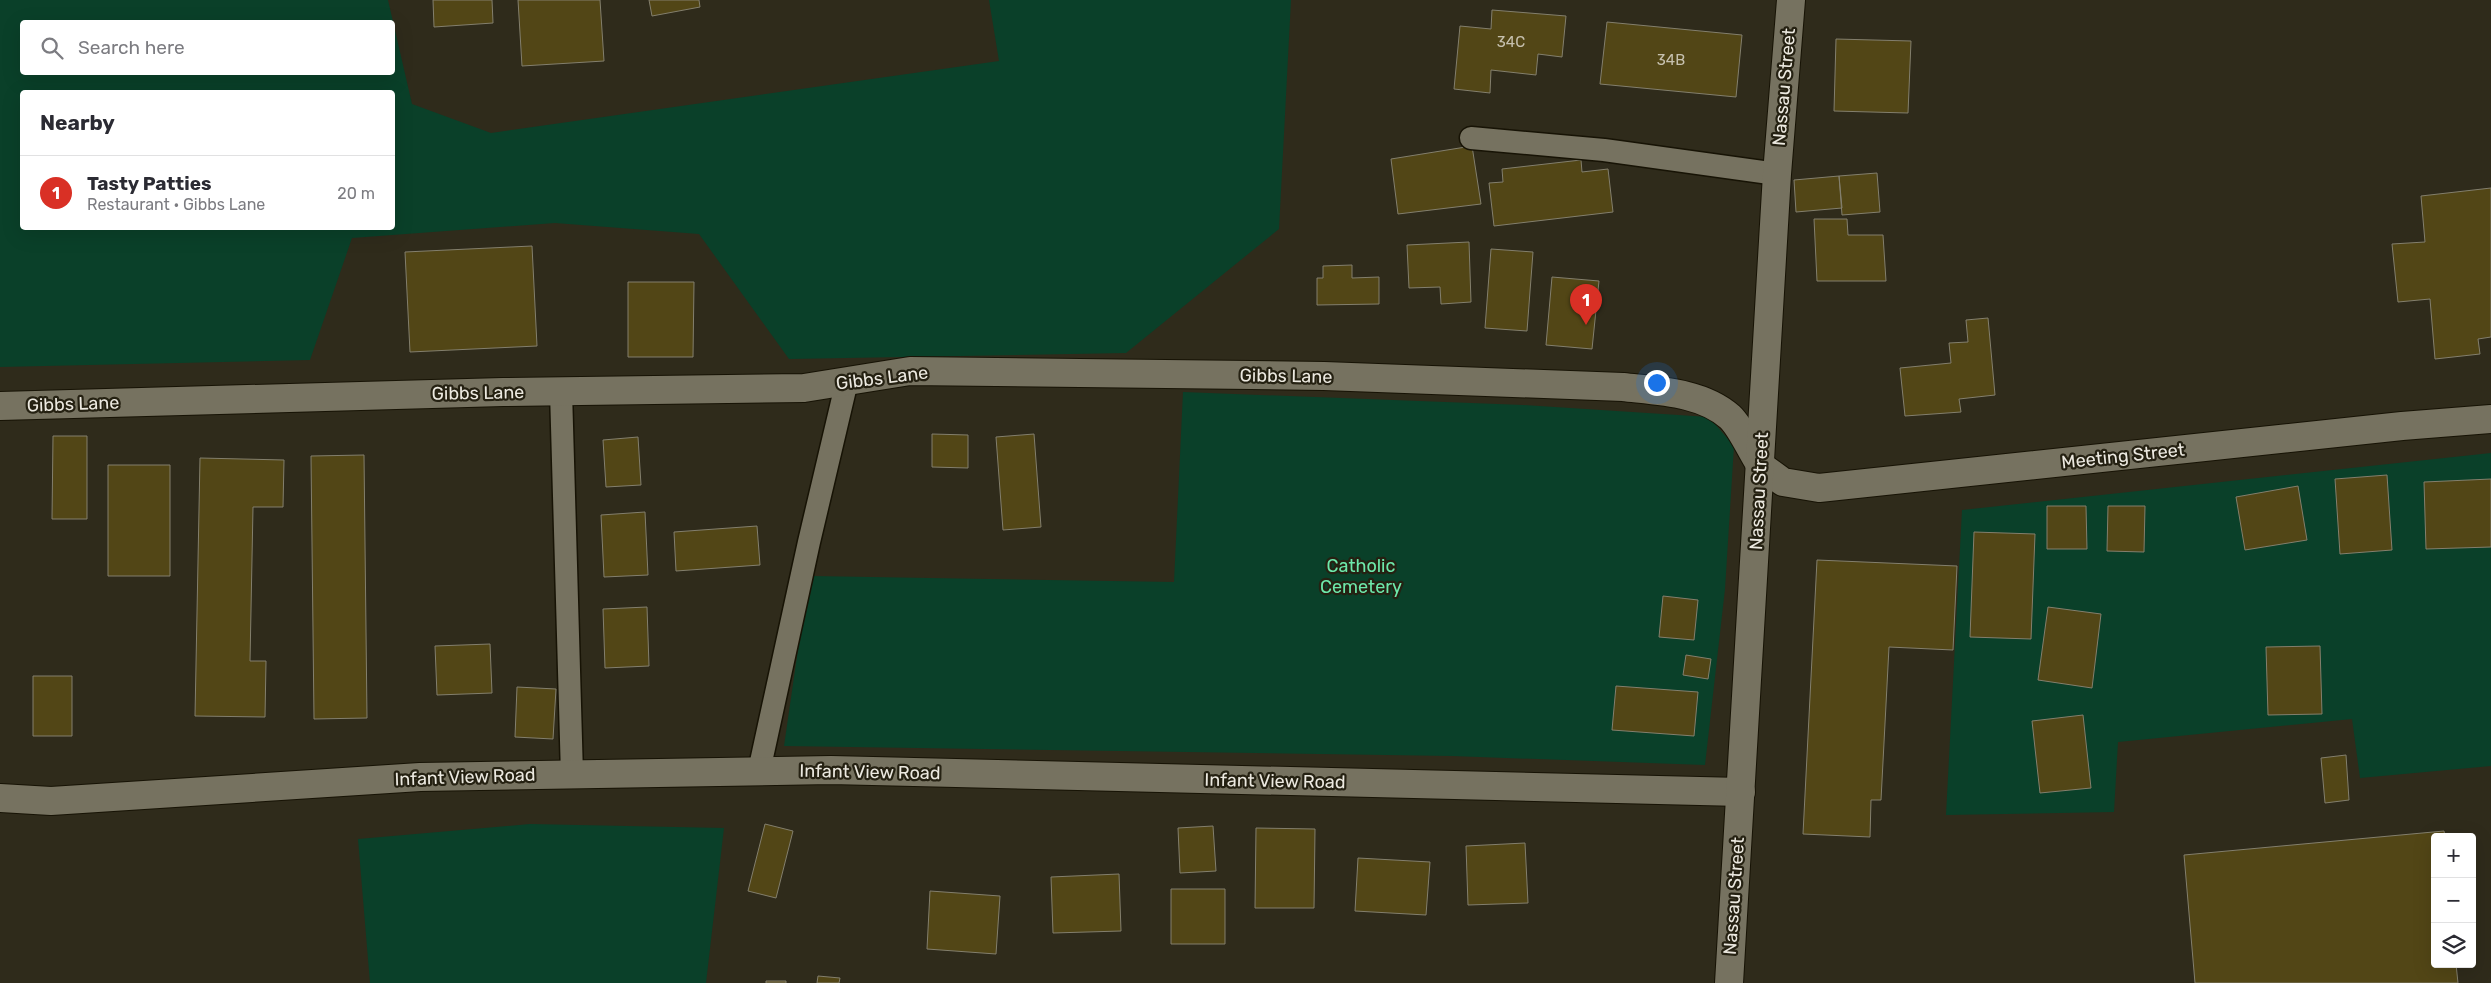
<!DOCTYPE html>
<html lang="en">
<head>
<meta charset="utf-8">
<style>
	:root { --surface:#fff; --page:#f2f2f3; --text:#2b2b33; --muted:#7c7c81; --line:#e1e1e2; --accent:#d93025 }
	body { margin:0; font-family:Rubik,sans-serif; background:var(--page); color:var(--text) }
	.controls { position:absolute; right:15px; bottom:15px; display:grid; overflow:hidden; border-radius:5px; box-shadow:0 5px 20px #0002 }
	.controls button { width:45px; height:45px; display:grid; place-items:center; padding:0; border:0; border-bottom:1px solid var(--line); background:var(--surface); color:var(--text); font:25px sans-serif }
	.you { position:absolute; left:1656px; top:382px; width:18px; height:18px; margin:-12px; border:4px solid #fff; border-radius:50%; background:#1a73e8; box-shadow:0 0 0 8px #1a73e833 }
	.badge { display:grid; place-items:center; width:32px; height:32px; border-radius:50%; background:var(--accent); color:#fff; font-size:16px; font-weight:700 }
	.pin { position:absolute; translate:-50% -41px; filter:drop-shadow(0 1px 2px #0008) }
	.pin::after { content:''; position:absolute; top:26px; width:18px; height:15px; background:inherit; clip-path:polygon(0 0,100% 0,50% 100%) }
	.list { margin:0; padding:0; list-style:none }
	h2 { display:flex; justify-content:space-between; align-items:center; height:65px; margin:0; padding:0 20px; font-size:21px }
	h2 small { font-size:16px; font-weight:400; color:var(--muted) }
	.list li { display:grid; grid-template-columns:32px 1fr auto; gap:15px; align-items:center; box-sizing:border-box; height:75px; padding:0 20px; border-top:1px solid var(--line) }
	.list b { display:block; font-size:19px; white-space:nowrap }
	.list p { margin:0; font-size:16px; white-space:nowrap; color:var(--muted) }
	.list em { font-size:16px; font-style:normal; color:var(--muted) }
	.icon { flex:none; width:28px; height:28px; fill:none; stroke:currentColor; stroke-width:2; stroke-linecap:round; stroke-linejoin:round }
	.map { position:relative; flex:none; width:2491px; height:983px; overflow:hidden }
	.search { position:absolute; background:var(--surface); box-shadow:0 5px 20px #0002; left:20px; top:20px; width:375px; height:55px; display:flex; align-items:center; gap:12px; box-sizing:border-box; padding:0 18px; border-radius:5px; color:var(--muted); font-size:19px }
	.panel { position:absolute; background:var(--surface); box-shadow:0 5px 20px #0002; left:20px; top:90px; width:375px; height:140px; border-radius:5px }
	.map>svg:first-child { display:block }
</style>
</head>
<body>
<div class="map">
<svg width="2491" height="983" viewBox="0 0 2491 983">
	<rect width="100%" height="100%" fill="#2f2b1b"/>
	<!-- green -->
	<path fill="#0a4029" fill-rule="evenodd" d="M0,0H388L412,104L491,133L999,61L989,0H1291L1279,229L1126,353L789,359L699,234L555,223L352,238L310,360L0,367ZM392,22V72H22V22ZM392,92V228H22V92Z
		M1183,392L1523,405L1709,417L1734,446L1725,589L1705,765L1452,756L784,746L802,622L812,576L1174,582Z
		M2491,453V766L2360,778L2352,719L2118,742L2114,812L1946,815L1962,510Z
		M530,824L724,828L706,983H370L358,839Z"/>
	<!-- building -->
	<path fill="#524616" stroke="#837f6d" d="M433,0H492L493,23L434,27Z
		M518,0H600L604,61L522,66Z
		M649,0H699L700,7L652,16Z
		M1492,10L1566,16L1562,57L1538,54L1536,75L1491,70L1490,93L1454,89L1460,26L1491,29Z
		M1607,22L1742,35L1736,97L1600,84Z
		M1836,39L1911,41L1908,113L1834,111Z
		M1472,146L1481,204L1398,214L1391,159Z
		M1581,160L1582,172L1608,169L1613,212L1494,226L1489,183L1503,182L1502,169Z
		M1877,173L1880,212L1842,215L1839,176Z
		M1839,176L1842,208L1796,212L1794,180Z
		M2491,188V337L2478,339L2480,354L2435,359L2430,299L2398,302L2392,244L2425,242L2421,196Z
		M1814,219H1847L1848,235H1883L1886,281H1817Z
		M1469,242L1471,302L1441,304L1440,287L1409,288L1407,245Z
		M532,246L537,346L410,352L405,252Z
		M1491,249L1533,252L1527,331L1485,328Z
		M1352,265V278L1379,277V304L1317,305V278H1323V266Z
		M1552,277L1599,281L1592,349L1546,345Z
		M628,282H694L693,357H628Z
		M1988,318L1995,395L1959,399L1961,412L1905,416L1900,368L1951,363L1949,343L1968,342L1966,320Z
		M932,434L968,435V468L932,467Z
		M1034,434L1041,527L1003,530L996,437Z
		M53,436H87V519H52Z
		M638,437L641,485L606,487L603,440Z
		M364,455L367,718L314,719L311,456Z
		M200,458L284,460L283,507H253L250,661H266L265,717L195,716Z
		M108,465H170V576H108Z
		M2387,475L2392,550L2340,554L2335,479Z
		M2491,479V547L2426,549L2424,482Z
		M2298,486L2307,540L2245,550L2236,497Z
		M2047,506H2086L2087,549H2047Z
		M2108,506H2145L2144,552L2107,551Z
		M645,512L648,575L604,577L601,515Z
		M757,526L760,565L676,571L674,532Z
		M1974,532L2035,534L2031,639L1970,637Z
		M1817,560L1957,566L1953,650L1889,647L1881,800H1871L1870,837L1803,834Z
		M1663,596L1698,600L1694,640L1659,637Z
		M647,607L649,666L605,668L603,609Z
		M2048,607L2101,614L2092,688L2038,680Z
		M490,644L492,693L437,695L435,646Z
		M2320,646L2322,714L2268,715L2266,647Z
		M1686,655L1711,659L1708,679L1683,675Z
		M33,676H72V736H33Z
		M1616,686L1698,692L1694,736L1612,730Z
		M517,687L556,689L553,739L515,737Z
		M2083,715L2091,788L2040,793L2032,721Z
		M2346,755L2349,800L2325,803L2321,758Z
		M765,824L793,831L776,898L748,891Z
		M1213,826L1216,871L1180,873L1178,828Z
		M1256,828L1315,829L1314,908H1255Z
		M2444,831L2445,837H2435V964H2456L2458,983H2195L2184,855Z
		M1525,843L1528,903L1468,905L1466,846Z
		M1358,858L1430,862L1426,915L1355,911Z
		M1119,874L1121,931L1053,933L1051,877Z
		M1171,889H1225V944H1171Z
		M930,891L1000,896L996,954L927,949Z
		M818,976L840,978L839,983H817Z
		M766,981H786V983H766Z"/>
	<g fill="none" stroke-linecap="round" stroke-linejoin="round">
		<defs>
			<path id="service" d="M1471,138L1604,150L1777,174
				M561,391L572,775
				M759,771L809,542L847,381"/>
			<path id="minor" d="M0,406L503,392L804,388L910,371L1324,376L1623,387C1658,391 1702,392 1730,417C1741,427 1752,453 1761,466
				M0,798L51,801L420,777L831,770L1741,792"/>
			<path id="tertiary" d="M1761,466L1783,482L1819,488L2402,426L2491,419"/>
			<path id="secondary" d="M1729,983L1777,174L1791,0"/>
		</defs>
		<!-- service casing -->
		<use href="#service" stroke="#171305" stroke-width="25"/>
		<!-- minor casing -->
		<use href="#minor" stroke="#171305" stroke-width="30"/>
		<!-- tertiary casing -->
		<use href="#tertiary" stroke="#171305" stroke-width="30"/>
		<!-- secondary casing -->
		<use href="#secondary" stroke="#171305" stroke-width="30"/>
		<!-- service -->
		<use href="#service" stroke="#767260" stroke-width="22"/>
		<!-- minor -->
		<use href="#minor" stroke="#767260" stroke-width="28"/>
		<!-- tertiary -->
		<use href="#tertiary" stroke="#767260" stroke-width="28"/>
		<!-- secondary -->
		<use href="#secondary" stroke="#767260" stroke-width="28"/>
	</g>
	<g text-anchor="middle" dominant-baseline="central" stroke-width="4.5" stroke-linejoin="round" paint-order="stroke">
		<!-- number labels -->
		<g font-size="15" fill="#c6c0ae">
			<text x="1511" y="42">34C</text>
			<text x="1671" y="60">34B</text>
		</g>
		<!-- street labels -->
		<g font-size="18" fill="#ece9e0" stroke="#252112">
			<text transform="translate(1784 87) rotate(-85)">Nassau Street</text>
			<text transform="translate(1286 376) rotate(1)">Gibbs Lane</text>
			<text transform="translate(882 378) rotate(-7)">Gibbs Lane</text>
			<text transform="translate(478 393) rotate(-1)">Gibbs Lane</text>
			<text transform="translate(73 404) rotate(-2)">Gibbs Lane</text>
			<text transform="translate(2123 456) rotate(-6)">Meeting Street</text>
			<text transform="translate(1759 491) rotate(-87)">Nassau Street</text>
			<text transform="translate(870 772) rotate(1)">Infant View Road</text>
			<text transform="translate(465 777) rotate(-2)">Infant View Road</text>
			<text transform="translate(1275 781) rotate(1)">Infant View Road</text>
			<text transform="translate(1734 896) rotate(-86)">Nassau Street</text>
		</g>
		<!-- park labels -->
		<g font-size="18" fill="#6de9ab" stroke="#252112">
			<text x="1361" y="566">Catholic<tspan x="1361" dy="21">Cemetery</tspan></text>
		</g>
	</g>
</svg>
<div class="controls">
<button>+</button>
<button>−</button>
<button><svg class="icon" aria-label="layers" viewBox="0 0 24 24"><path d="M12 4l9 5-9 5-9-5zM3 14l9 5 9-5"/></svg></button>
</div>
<div class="you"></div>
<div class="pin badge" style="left:1586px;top:325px">1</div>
<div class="search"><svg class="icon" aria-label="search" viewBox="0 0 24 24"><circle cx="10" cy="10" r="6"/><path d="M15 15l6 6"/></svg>Search here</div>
<section class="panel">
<h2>Nearby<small></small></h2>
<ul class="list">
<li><span class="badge">1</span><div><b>Tasty Patties</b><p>Restaurant · Gibbs Lane</p></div><em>20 m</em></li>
</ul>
</section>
</div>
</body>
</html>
